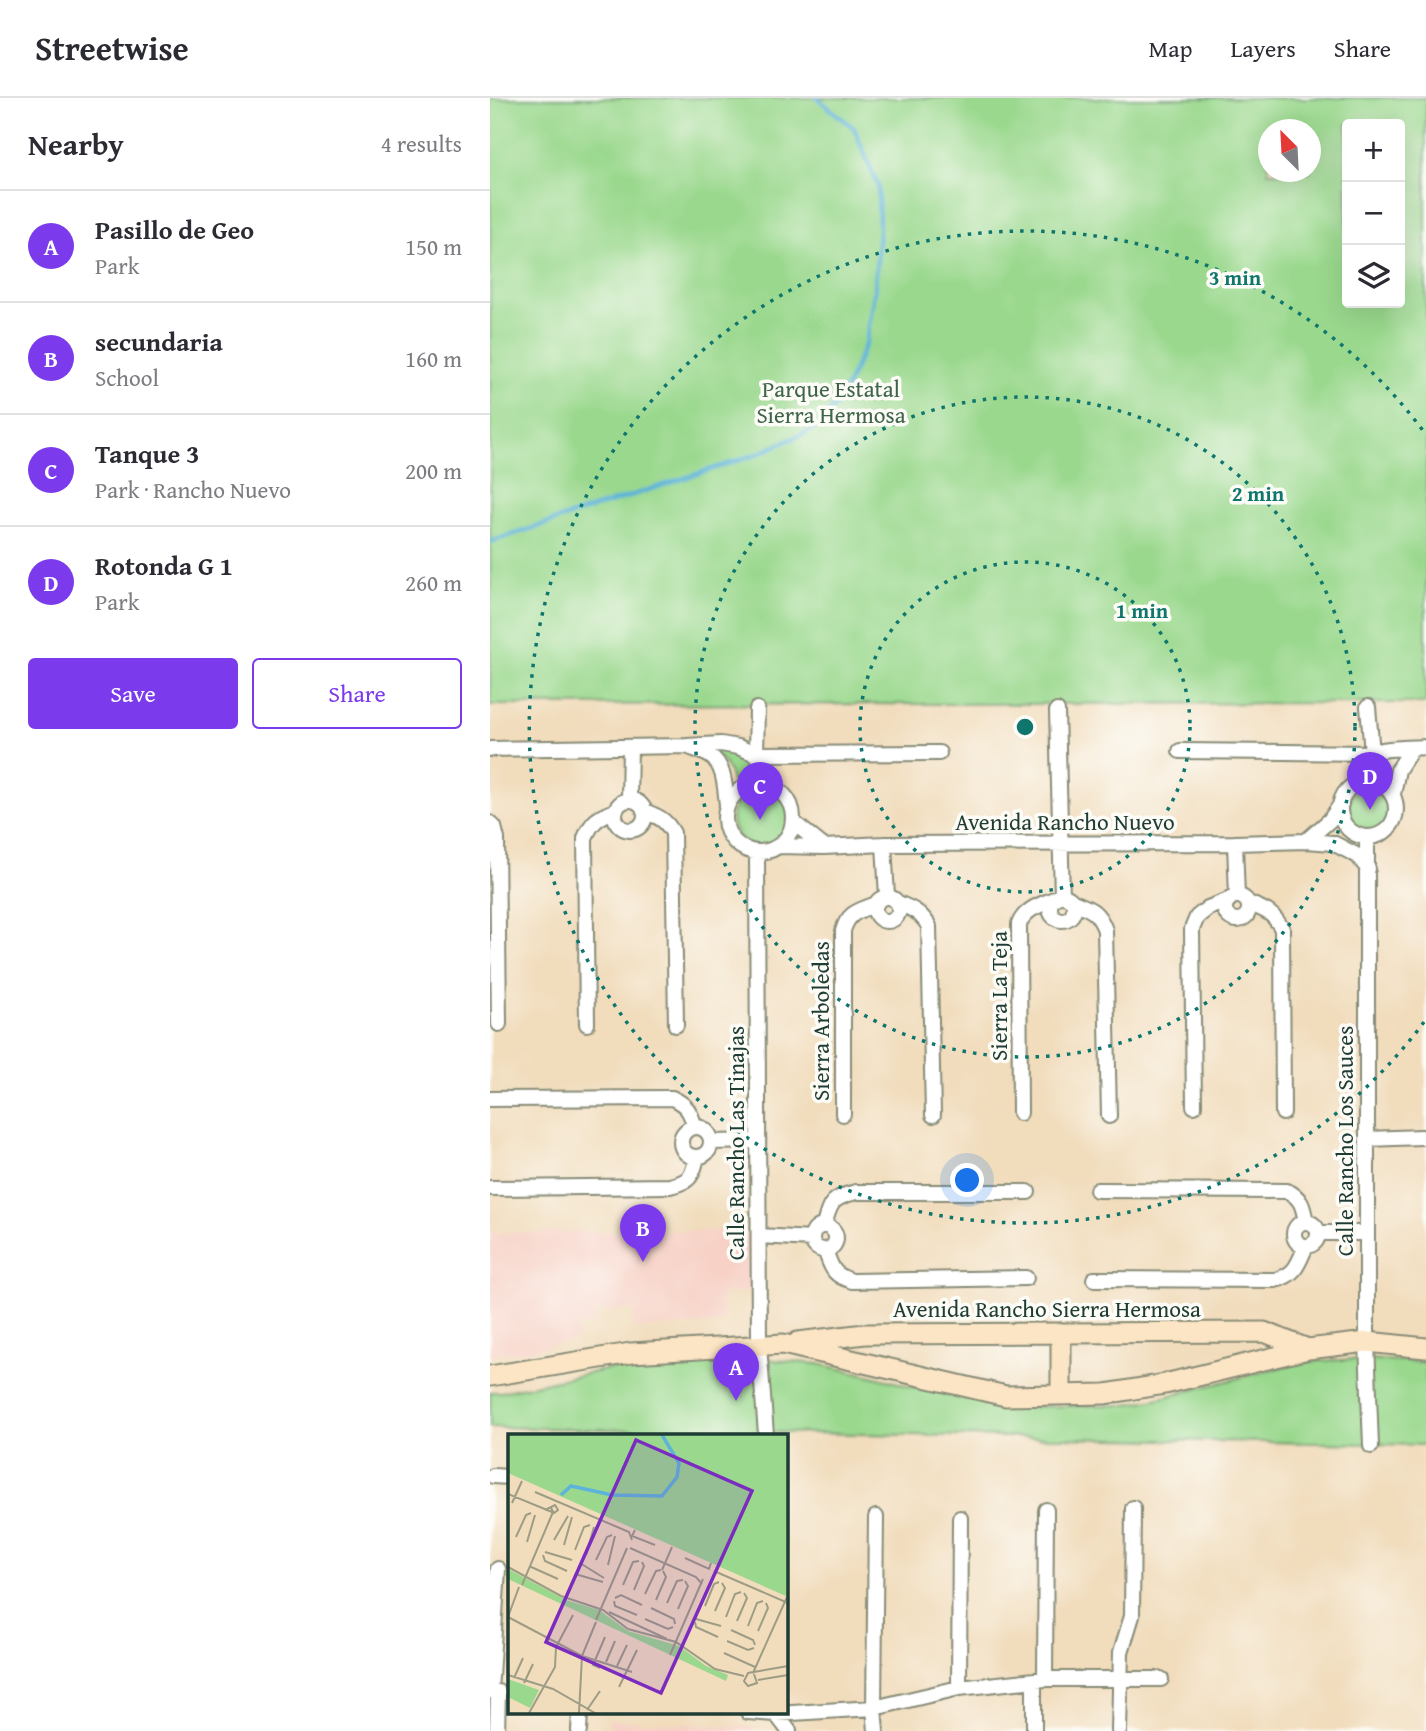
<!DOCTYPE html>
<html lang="en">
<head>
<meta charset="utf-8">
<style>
	:root { --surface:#fff; --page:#f7f7f7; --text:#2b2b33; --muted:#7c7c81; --line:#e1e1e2; --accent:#7c3aed }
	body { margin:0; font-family:"Gentium Book Plus",serif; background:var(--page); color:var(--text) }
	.controls { position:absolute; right:21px; top:21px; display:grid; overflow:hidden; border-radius:7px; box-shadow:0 7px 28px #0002 }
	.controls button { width:63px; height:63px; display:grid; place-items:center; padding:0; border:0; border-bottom:2px solid var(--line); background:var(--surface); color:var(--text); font:35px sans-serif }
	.compass { position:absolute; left:768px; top:21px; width:63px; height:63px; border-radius:50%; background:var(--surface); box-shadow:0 7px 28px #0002; rotate:336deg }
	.you { position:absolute; left:478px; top:1083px; width:24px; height:24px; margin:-18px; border:5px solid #fff; border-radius:50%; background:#1a73e8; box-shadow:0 0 0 10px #1a73e833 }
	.badge { display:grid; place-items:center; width:46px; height:46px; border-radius:50%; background:var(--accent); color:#fff; font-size:23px; font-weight:700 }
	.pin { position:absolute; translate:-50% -58px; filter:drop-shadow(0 2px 4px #0008) }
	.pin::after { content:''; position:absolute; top:37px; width:24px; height:21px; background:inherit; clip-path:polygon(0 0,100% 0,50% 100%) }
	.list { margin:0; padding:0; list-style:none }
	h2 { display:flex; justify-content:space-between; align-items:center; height:91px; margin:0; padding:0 28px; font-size:30px }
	h2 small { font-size:23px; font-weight:400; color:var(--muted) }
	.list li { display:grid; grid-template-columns:46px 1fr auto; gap:21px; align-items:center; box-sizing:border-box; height:112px; padding:0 28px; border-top:2px solid var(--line) }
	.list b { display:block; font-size:26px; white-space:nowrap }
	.list p { margin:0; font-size:23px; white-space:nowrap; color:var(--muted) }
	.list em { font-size:23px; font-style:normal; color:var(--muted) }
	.actions { display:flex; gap:14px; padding:21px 28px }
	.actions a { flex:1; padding:16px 0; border:2px solid var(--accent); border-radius:7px; text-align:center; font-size:24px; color:var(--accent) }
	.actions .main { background:var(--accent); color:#fff }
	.icon { flex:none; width:38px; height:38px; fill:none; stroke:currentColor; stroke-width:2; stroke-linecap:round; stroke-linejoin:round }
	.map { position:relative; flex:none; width:936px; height:1633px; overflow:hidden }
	header { display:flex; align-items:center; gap:42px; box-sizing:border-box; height:98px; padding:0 35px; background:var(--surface); border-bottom:2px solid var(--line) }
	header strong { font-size:33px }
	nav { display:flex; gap:38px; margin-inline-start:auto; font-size:24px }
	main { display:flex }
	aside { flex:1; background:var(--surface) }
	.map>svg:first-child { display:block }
</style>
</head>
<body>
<header>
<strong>Streetwise</strong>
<nav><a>Map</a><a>Layers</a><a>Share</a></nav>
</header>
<main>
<aside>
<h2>Nearby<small>4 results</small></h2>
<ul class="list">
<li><span class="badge">A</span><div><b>Pasillo de Geo</b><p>Park</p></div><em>150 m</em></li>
<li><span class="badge">B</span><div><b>secundaria</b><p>School</p></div><em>160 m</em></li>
<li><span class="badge">C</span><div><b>Tanque 3</b><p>Park · Rancho Nuevo</p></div><em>200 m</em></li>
<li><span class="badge">D</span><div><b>Rotonda G 1</b><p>Park</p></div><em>260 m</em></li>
</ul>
<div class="actions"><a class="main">Save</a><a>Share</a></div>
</aside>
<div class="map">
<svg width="936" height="1633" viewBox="0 0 936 1633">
	<rect width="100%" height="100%" fill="#fdfcf7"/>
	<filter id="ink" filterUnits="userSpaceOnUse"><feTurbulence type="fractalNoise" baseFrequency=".0143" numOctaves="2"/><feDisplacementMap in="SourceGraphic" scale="14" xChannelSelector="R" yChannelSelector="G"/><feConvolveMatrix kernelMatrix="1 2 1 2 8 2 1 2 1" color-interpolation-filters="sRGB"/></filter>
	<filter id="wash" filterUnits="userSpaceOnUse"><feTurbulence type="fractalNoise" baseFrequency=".00686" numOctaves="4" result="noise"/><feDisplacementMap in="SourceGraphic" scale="28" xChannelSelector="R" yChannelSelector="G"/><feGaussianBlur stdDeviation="1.57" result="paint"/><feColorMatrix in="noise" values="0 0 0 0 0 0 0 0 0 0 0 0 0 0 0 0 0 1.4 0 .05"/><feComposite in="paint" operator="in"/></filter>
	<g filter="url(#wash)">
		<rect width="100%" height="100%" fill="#f1dcbb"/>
		<!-- built -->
		<path fill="#f7d1c6" d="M260,1132L264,1193L232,1196V1225L144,1231V1212L105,1213L104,1226H89L87,1242L32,1254L0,1257V1135Z
			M119,1622L262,1629L271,1633H119Z"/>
		<!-- green -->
		<path fill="#9ad88d" stroke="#5c8a60" stroke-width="2" fill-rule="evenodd" d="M0,0H936V605L0,607ZM857,26H910V205H857ZM778,32H820V74H778Z
			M213,650L248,652L264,662V669L242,684C238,664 230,659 213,650Z
			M858 710a22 22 0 1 1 44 0a22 22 0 1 1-44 0Z
			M242 720a29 29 0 1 1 58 0a29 29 0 1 1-58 0Z
			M260,1256L284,1262L329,1266L378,1277L423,1289L524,1309L636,1307L675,1299L811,1264L870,1261L936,1264V1347L0,1329V1294H11L133,1268L187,1261Z"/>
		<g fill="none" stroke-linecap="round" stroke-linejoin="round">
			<!-- stream -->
			<path stroke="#5db3d9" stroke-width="4.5" d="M0,444L265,357L324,331L351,301L376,245L385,188L389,131L388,88L364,30L327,0"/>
		</g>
	</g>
	<g filter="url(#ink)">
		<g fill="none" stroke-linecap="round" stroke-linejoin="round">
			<defs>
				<path id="street" d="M267,611L266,656L449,655
					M567,613L572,798
					M199,649C206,652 214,654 220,658C235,667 235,691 237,707
					M0,651L197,648L231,646L248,649L266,656L282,689
					M690,653L882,655L878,609
					M850 711a28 28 0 1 1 56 0a28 28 0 1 1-56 0Z
					M865,686C869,676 873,663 881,656C890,649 924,650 936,649
					M235 720a34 34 0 1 1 68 0a34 34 0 1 1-68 0Z
					M903,696L908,672L922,650
					M139,702L140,649
					M125 717a15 15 0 1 1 30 0a15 15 0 1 1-30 0Z
					M154,713C169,719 175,721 183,735L186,927
					M303,724L334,749
					M0,725L4,729L7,741L9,926
					M877,739V1244L881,1348
					M816,743L840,722L851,706
					M745,745L747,798
					M394,746L397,799
					M288,748L334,749L394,746L745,745L816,743L843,745L868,758L878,771
					M267,754L269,1248L276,1336
					M560 810a12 12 0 1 1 24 0a12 12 0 1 1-24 0Z
					M735 810a12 12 0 1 1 24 0a12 12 0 1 1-24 0Z
					M385 811a12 12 0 1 1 24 0a12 12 0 1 1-24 0Z
					M583,804C601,811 608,813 615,832L619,1018
					M408,805C423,811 430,814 439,828L443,1017
					M758,805C775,812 783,814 792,831L793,1015
					M97,926L95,740C102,723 108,719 125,713
					M0,1001L182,1000C197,1007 200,1013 205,1029
					M704,1008L702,831L707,819L718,810L739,802
					M530,1015L529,826C535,811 550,807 564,801
					M353,1016V833C358,814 369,813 386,806
					M191 1044a15 15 0 1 1 30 0a15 15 0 1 1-30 0Z
					M877,1041L932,1039
					M221,1044L268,1043
					M0,1090L180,1088C201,1083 202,1079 207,1059
					M607,1092L797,1093C812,1100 813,1109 816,1124
					M804 1136a12 12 0 1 1 24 0a12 12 0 1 1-24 0Z
					M334,1128C340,1104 342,1100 366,1094H538
					M322 1140a12 12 0 1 1 24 0a12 12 0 1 1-24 0Z
					M828,1135H877
					M269,1138L322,1141
					M335,1152C342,1170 342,1177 362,1183L536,1180
					M604,1181L785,1182C806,1177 808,1166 816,1148
					M3,1378L19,1379
					M555,1581L556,1412
					M544,1582V1633
					M469,1590L470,1420
					M0,1593L8,1471
					M258,1614L286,1616L384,1610L469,1590L555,1581H671
					M286,1614V1616L299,1633
					M7,1633L8,1594
					M89,1633L90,1614
					M386,1633L384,1610L386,1419
					M629,1633L631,1554L642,1518L643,1410"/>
				<path id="secondary" d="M308,1244L375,1236L774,1234L818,1251
					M0,1278L141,1255L293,1246L516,1298L615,1296L675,1286L818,1251L877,1244L936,1250
					M571,1297V1235"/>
			</defs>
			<!-- street casing -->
			<use href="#street" stroke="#888c78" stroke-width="18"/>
			<!-- secondary casing -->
			<use href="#secondary" stroke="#888c78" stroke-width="23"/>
			<!-- street -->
			<use href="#street" stroke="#fff" stroke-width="14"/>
			<!-- secondary -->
			<use href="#secondary" stroke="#fce5c4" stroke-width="19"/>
		</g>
	</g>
	<!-- distance rings -->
	<g fill="none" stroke="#0f766e" stroke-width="3.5" stroke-dasharray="3.5 7">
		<circle cx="535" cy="629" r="165"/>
		<circle cx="535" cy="629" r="330"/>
		<path d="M934 924A496 496 0 1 1 934 334"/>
	</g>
	<g text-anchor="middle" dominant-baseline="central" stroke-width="7" stroke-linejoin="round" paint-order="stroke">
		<!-- park labels -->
		<g font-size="23" fill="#3e644a" stroke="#fdfcf7">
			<text x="341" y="290">Parque Estatal<tspan x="341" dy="26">Sierra Hermosa</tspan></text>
		</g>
		<!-- street labels -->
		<g font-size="23" fill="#1f3d34" stroke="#fdfcf7">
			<text x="575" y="723">Avenida Rancho Nuevo</text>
			<text transform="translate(508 898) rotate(-90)">Sierra La Teja</text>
			<text transform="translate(330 923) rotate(-90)">Sierra Arboledas</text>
			<text transform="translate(854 1043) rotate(-90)">Calle Rancho Los Sauces</text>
			<text transform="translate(245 1045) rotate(-90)">Calle Rancho Las Tinajas</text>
			<text x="557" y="1210">Avenida Rancho Sierra Hermosa</text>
		</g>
	</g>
	<!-- overview -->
	<g transform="translate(18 1336)">
		<rect width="280" height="280" fill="#f1dcbb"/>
		<path d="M0,1H280V163L0,39ZM0,135L58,166L91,176L120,197L171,212L198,232L220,241L218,247L0,145ZM0,245L31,256L22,274L0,263Z" fill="#9ad88d"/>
		<path fill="none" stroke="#5db3d9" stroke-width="3.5" d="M53,61L63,52L104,61L154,62L169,43L171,29L154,1"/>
		<path fill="none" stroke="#9d9c85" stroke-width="2" d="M27,58L121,98L124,106M0,60L44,78M4,69L14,47M37,76L47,71L50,76L46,79L43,74M127,96L124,102L147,111M8,103L18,81L23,79M46,106L60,82M19,108L27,81M56,111L64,83M122,114L188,143L194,150M67,116L76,93L82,91M37,118L64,126M35,121L37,127L59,137M78,121L86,93M177,124L201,135L203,129M88,126L99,103L104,101M72,129L96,144M100,131L107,102M21,132L50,145M0,133L53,162L95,176L120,195L168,208L207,235L236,242M154,136L164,113M206,137L280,169M67,140L95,148M14,151L45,78M115,151L125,128L131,127M126,156L136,132L134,128M137,160L148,137L153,136M107,164L113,161L134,171M148,166L158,143L155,137M106,167L107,172L129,181M159,169L169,147L175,146M197,172L206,150L211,148M143,174L166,185L167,190M170,175L180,152L177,147M207,177L217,154L214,149M101,178L159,205M0,183L74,222L124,238M0,183L11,153M218,183L227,160L233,158M137,185L160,195L165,193M188,185L213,192M88,186L119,114M229,187L239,164L236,159M187,188L188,193L210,203M240,192L249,169L255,167M223,196L245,206L247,211M250,197L260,174L258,169M219,207L240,216L246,214M216,219L247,233M162,221L195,145M98,228L107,207M109,232L119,211M92,234L85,231L97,203M245,239L279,163M246,240L249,249L240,252L236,247L240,239L280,232M0,241L45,255L87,279M6,244L15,224M250,246L280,241M16,249L25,230M111,253L129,216M79,276L92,257M21,279L47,233L48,213L65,181M71,279L74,222L88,188"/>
		<path fill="#7b2cbf" fill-opacity="0.15" stroke="#7b2cbf" stroke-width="3.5" d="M128,6L244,57L153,259L38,208Z"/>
		<rect width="280" height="280" fill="none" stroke="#1f3d34" stroke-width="3.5"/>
	</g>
	<circle cx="535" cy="629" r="10" fill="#0f766e" stroke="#fdfcf7" stroke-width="3.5"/>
	<g font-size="21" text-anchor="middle" font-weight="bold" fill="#0f766e" stroke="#fdfcf7" stroke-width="7" stroke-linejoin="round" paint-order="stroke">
		<text x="745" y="187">3 min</text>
		<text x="768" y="403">2 min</text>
		<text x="652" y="520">1 min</text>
	</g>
</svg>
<div class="controls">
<button>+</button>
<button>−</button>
<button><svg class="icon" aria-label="layers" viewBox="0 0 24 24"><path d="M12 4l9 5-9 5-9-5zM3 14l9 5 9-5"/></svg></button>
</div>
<svg class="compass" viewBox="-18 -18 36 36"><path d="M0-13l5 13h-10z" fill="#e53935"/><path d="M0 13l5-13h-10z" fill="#7c7c81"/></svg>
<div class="you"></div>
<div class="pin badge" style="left:246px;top:1303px">A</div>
<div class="pin badge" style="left:153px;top:1164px">B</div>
<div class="pin badge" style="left:270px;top:722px">C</div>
<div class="pin badge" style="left:880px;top:712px">D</div>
</div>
</main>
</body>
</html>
